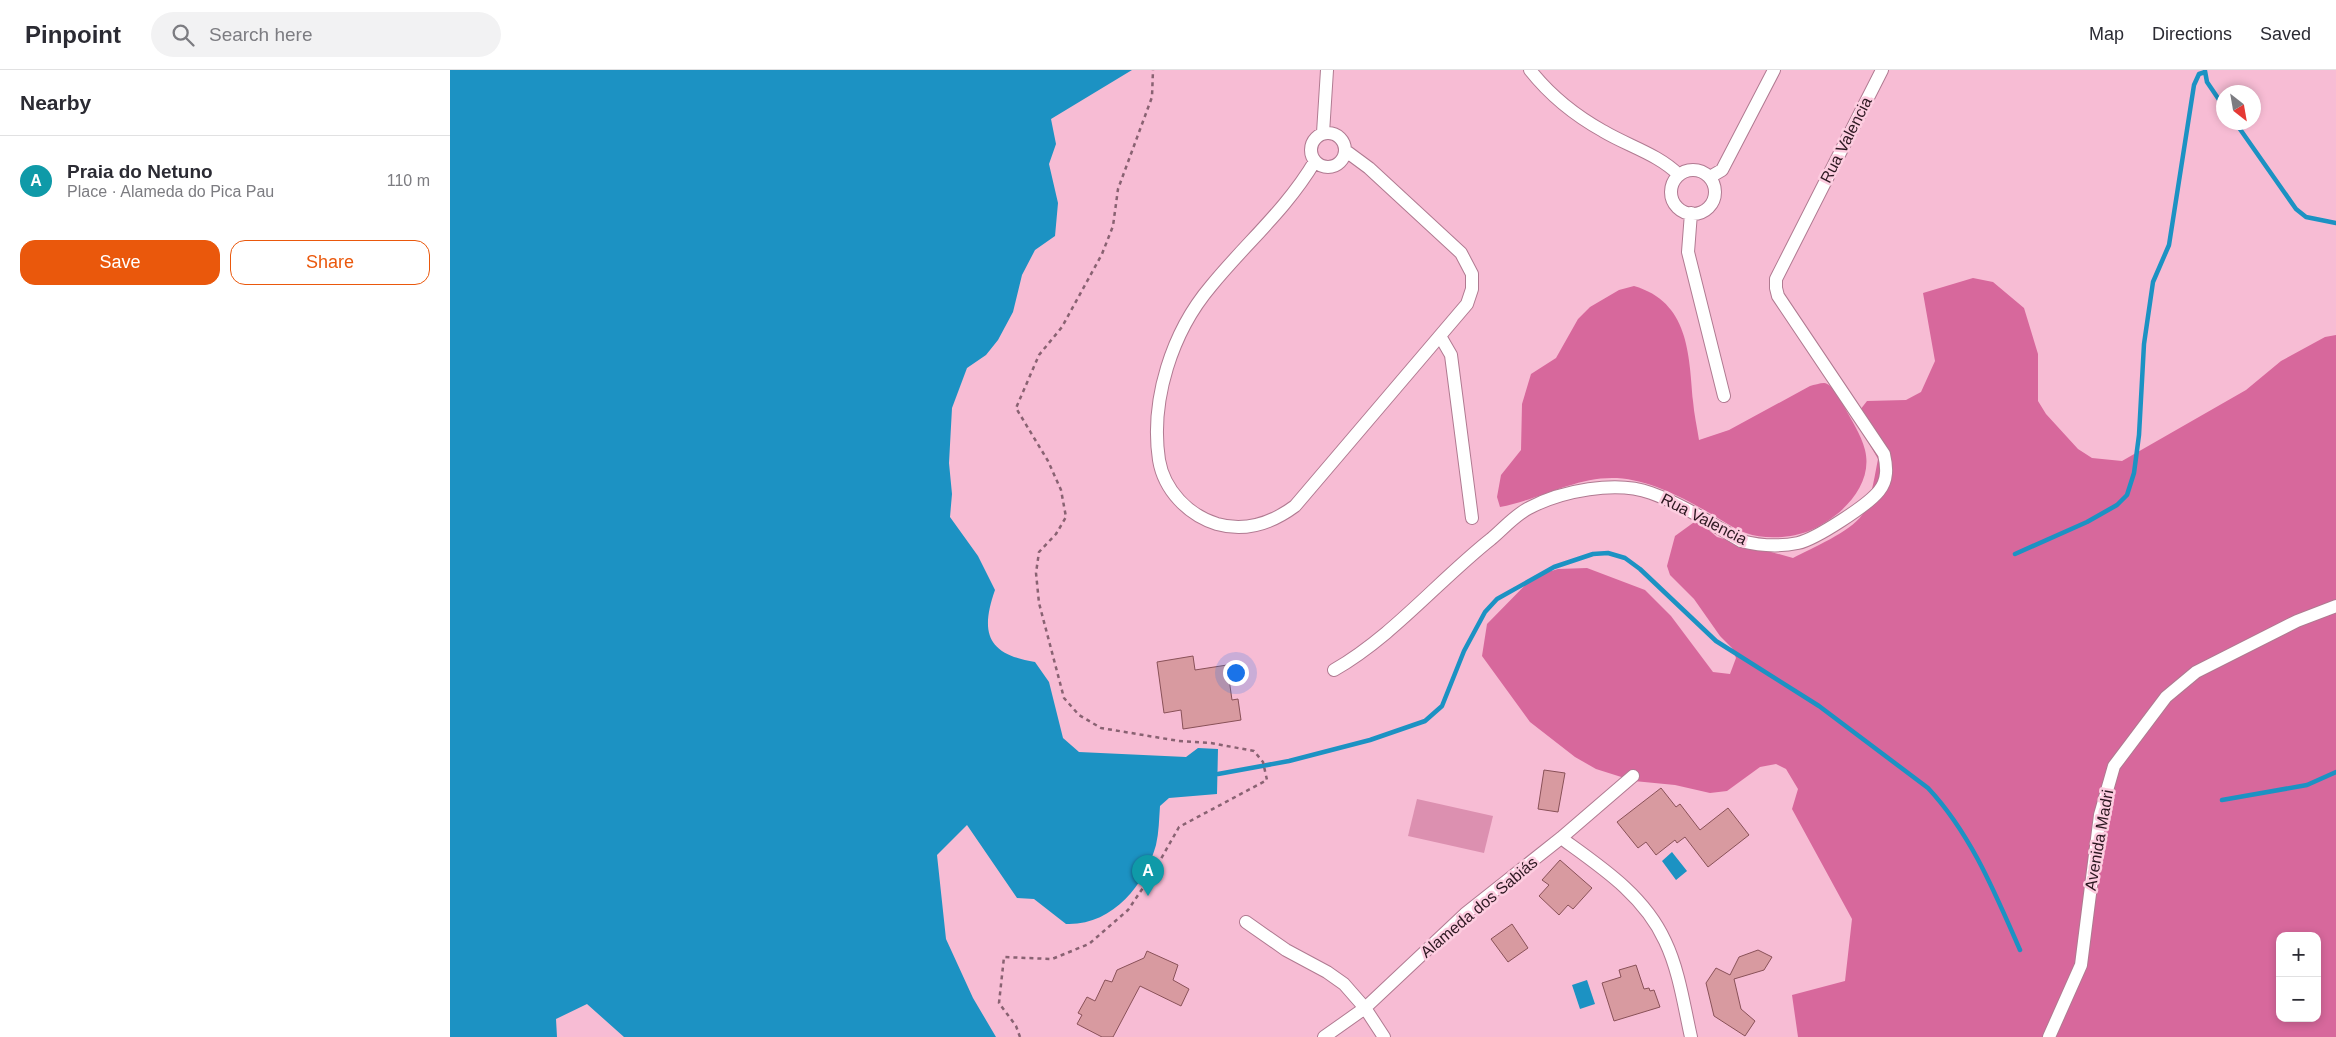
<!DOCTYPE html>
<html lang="en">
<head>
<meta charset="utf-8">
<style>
	:root { --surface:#fff; --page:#f2f2f3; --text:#2b2b33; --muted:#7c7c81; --line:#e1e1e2; --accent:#ea580c }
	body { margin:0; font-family:Arial,sans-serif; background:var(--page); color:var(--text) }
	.controls { position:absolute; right:15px; bottom:15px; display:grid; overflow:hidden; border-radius:10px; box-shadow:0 2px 8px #0003 }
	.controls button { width:45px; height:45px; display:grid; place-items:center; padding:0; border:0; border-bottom:1px solid var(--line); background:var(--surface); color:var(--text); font:25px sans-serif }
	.compass { position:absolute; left:1766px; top:15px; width:45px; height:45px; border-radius:50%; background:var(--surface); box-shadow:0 2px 8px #0003; rotate:149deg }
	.you { position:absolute; left:785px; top:602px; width:18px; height:18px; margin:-12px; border:4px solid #fff; border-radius:50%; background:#1a73e8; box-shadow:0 0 0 8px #1a73e833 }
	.badge { display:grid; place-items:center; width:32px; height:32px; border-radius:50%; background:var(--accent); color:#fff; font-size:16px; font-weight:700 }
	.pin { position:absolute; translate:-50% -41px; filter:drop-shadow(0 1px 2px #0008) }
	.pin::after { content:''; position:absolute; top:26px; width:18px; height:15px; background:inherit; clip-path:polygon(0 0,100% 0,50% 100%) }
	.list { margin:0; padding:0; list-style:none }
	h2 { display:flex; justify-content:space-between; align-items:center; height:65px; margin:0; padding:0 20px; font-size:21px }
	h2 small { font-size:16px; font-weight:400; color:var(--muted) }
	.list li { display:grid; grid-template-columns:32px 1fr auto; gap:15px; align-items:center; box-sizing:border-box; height:90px; padding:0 20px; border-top:1px solid var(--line) }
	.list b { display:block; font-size:19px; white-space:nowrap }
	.list p { margin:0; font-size:16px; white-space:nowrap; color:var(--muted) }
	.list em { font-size:16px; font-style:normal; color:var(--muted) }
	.actions { display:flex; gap:10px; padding:15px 20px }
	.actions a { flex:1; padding:11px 0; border:1px solid var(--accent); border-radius:15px; text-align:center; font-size:18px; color:var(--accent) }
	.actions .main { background:var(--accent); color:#fff }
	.icon { flex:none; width:28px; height:28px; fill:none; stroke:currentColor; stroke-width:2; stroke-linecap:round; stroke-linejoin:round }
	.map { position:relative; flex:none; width:1886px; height:967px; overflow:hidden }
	header { display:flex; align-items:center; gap:30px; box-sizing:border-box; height:70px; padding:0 25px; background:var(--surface); border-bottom:1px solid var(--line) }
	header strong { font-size:24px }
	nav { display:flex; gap:28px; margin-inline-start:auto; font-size:18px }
	.search { width:350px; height:45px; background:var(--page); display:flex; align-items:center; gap:12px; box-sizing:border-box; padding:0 18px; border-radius:28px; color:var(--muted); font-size:19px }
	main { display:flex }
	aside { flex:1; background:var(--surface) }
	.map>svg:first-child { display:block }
</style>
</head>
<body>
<header>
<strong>Pinpoint</strong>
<div class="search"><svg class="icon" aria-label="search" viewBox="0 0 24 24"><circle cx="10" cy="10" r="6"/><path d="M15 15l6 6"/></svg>Search here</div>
<nav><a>Map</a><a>Directions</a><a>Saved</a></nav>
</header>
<main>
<aside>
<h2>Nearby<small></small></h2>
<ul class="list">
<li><span class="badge" style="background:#0f9aa8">A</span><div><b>Praia do Netuno</b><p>Place · Alameda do Pica Pau</p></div><em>110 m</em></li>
</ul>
<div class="actions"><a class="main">Save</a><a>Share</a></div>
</aside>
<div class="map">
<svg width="1886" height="967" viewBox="0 0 1886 967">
	<rect width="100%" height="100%" fill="#f7bcd4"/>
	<!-- green -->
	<path fill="#dc90b0" d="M967,729L1043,746L1034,783L958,766Z"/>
	<!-- forest -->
	<path fill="#d7689c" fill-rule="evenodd" d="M1523,208L1543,212L1574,238L1588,284V331L1596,344L1628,379L1642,388L1672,391L1796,320L1831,291L1875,267L1886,265V967H1348L1342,925L1395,911L1402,849L1342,739L1348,719L1336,699L1326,694L1310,697L1277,721L1260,723L1225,715L1184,711L1146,699L1125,687L1080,652L1032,586L1037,554L1084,506L1108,499L1137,498L1195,520L1221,546L1263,602L1280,604L1286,588L1282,578L1270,566L1244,529L1220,505L1217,496L1225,466L1247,450L1267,467L1343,488C1362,478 1400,462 1412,445C1421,433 1425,404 1428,389L1413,363L1410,340L1417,331L1456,330L1471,322L1485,291L1473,223ZM1830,866H1867V948H1830Z
		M1184,216C1239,232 1239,284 1243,331C1244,344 1247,357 1249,370L1279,360L1360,316C1364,315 1370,313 1374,313C1383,314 1390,329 1394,336C1401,350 1411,364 1415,380C1424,416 1390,448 1359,461C1342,468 1314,470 1296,463C1282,458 1269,448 1256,441C1230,426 1198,410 1167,408C1126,406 1089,430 1050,437L1047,427L1051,405L1071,380L1072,334L1081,304L1106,288L1128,249L1140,237L1169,220Z"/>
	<!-- water -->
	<path fill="#1c92c3" d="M0,0H682L601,49L606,74L599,94L608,133L605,166L585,180L572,205L563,242L548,270L536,285L517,298L502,338L499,393L502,424L500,447L528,486L545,520C530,563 537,584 585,592L599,612L613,668L629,682L736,687L748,678L768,679L767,724L719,728L710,736C709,749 709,762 706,775C695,815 662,856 616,854L584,829L567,828L517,755L487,785L496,869L523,928L546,967H174L137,934L106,949L107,967H0Z
		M1222,782L1237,801L1226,810L1212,791Z
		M1137,910L1145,934L1130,939L1122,915Z"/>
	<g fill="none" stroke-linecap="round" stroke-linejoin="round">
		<!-- stream -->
		<path stroke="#1c92c3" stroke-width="4.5" d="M1755,1L1757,12L1774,37
			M1785,52L1846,139L1856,147L1886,153
			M1565,484L1637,452L1667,435L1677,425L1684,403L1689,365L1694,274L1703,212L1719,175L1744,15L1749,4L1755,2
			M768,704L839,691L920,670L975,651L992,636L1014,581L1035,542L1047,529L1104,497L1143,484L1158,483L1175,488L1190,499L1266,571L1369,636L1478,718C1521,764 1545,823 1570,880
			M1772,730L1857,715L1886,702"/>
	</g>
	<!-- building -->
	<path fill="#d89aa0" stroke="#895158" d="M743,586L745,600L777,595L782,630L788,629L791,650L733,659L731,640L714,643L707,592Z
		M1094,700L1115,703L1108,742L1088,739Z
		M1211,718L1226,737L1230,734L1250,760L1278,738L1299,765L1258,797L1235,767L1227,773L1225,770L1206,785L1196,772L1188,778L1167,752Z
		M1110,790L1142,818L1123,839L1118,835L1109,845L1089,826L1099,815L1092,810Z
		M1062,854L1078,878L1058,892L1041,869Z
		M1308,880L1322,887L1314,900L1284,909L1291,939L1305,951L1295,966L1264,946L1256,913L1266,898L1280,905L1289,887Z
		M697,881L728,895L723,910L739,919L731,936L690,916L663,967H652L627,954L632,945L628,943L637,927L645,931L655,910L662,912L667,900L694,888Z
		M1186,895L1194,919L1199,918L1200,921L1204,920L1210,937L1164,951L1152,913L1171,907L1169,900Z"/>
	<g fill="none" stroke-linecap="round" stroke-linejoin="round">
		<defs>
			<path id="street" d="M1080,0C1099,24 1126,46 1153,61C1178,76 1208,84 1229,105
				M861 80a17 17 0 1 1 34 0a17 17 0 1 1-34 0Z
				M873,63L877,0
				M865,91C836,140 796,173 761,216C722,262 700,330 709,390C714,420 738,445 767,454C795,462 822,453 845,436L1017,234L1022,219V204L1011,183L919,98L896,81
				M1221 122a22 22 0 1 1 44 0a22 22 0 1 1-44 0Z
				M1260,107L1272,100L1324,0
				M1241,143L1238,182L1274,326
				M990,266L1001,285L1022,448
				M884,600C943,566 988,511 1041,469C1053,459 1065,445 1079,438C1111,421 1166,410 1201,423C1232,434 1262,454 1291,471C1311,476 1329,477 1348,473C1366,469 1418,435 1429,421C1438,410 1437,397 1434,384L1328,226L1326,218V209L1432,0
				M1111,768C1151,797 1194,825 1215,871C1229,900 1234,936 1241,967
				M796,852L836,880L877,902L894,914L915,938L934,967
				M874,967L915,938L1015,844L1111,768L1183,706
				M1599,967L1631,895L1650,745L1664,696L1716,627L1746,602L1847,551L1886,536"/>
		</defs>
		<!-- street casing -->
		<use href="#street" stroke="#b07a91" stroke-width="14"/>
		<!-- path -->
		<path stroke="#896272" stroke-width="2.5" stroke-dasharray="4 4" stroke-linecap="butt" d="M570,967L566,956L549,933L554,887L602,889L639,874L678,840L703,803L729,757L817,710L813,692L804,681L761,673L729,671L651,658L629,645L614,628L589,533L586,503L589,482L606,464L616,447L611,420L598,391L566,338L589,285L612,257L652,184L663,156L668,119L702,27L703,0"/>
		<!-- street -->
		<use href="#street" stroke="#fff" stroke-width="12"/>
	</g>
	<g text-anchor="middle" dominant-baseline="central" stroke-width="5" stroke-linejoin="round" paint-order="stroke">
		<!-- street labels -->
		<g font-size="16" fill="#2c1720" stroke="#fdcde0">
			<text transform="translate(1396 70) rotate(-63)">Rua Valencia</text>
			<text transform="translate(1254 449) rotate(27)">Rua Valencia</text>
			<text transform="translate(1649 770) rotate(-80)">Avenida Madri</text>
			<text transform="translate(1029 837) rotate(-40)">Alameda dos Sabiás</text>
		</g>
	</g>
</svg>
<div class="controls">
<button>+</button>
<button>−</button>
</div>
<svg class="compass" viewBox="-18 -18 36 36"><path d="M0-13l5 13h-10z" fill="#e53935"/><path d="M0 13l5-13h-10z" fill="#7c7c81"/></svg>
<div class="you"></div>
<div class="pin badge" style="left:698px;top:826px;background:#0f9aa8">A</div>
</div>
</main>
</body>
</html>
